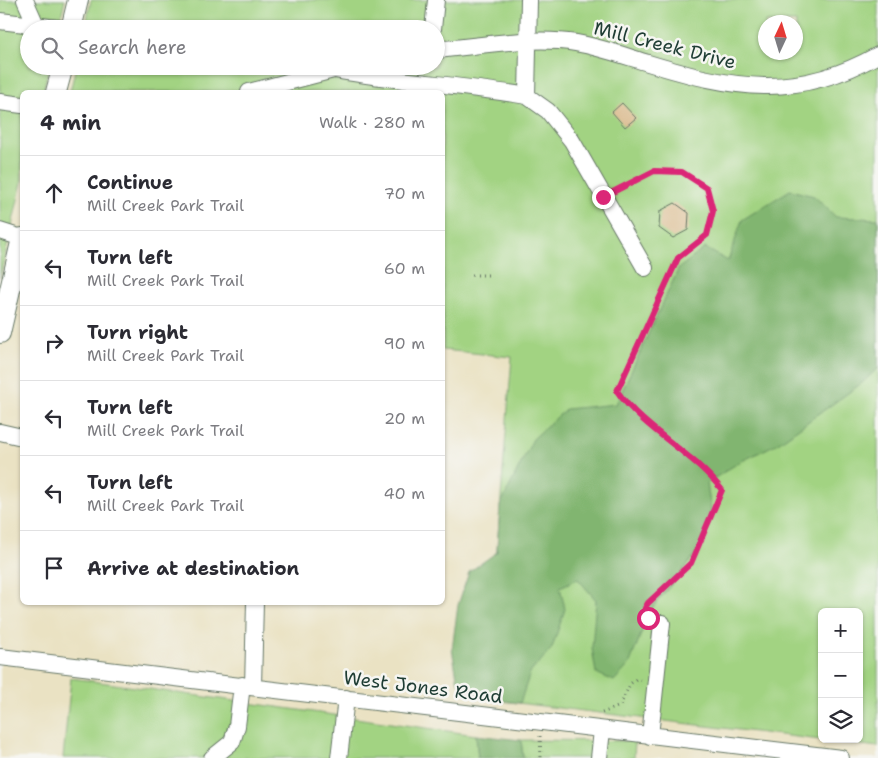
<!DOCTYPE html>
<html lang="en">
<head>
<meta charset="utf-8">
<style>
	:root { --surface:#fff; --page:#f2f2f3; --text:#2b2b33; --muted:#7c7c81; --line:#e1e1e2 }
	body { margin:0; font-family:"Shantell Sans",sans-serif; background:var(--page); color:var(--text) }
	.controls { position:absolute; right:15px; bottom:15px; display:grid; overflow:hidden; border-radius:8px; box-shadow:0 1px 4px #0004 }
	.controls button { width:45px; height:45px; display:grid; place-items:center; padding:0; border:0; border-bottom:1px solid var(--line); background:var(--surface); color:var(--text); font:25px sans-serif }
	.compass { position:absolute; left:758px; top:15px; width:45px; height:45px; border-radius:50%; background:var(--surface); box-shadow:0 1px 4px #0004; rotate:4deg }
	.stop { position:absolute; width:15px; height:15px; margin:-11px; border:4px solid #db2777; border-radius:50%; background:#fff }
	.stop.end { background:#db2777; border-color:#fff; box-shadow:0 1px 5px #0008 }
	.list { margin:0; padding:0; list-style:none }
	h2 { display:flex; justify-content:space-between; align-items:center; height:65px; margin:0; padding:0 20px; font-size:21px }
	h2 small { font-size:16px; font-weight:400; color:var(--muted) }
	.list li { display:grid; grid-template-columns:32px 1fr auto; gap:15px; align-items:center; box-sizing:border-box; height:75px; padding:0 20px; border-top:1px solid var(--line) }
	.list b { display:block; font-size:19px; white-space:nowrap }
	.list p { margin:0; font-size:16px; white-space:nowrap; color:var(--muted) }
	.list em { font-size:16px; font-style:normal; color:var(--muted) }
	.icon { flex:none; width:28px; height:28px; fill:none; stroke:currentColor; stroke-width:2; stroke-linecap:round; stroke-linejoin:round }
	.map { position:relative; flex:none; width:878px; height:758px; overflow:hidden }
	.search { position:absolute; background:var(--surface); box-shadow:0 1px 4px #0004; left:20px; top:20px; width:425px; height:55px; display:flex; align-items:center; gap:12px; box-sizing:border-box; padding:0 18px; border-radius:28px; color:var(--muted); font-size:19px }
	.panel { position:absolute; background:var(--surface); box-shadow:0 1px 4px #0004; left:20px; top:90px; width:425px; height:515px; border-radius:8px }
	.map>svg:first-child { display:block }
</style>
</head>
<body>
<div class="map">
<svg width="878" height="758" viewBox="0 0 878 758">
	<rect width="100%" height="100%" fill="#f6f6f2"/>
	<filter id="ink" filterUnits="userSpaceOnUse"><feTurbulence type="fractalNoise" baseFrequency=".02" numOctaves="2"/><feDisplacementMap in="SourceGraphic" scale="10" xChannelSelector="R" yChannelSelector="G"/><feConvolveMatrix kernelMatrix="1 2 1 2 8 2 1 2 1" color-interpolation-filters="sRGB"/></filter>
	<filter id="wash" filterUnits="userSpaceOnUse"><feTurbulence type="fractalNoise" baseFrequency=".0096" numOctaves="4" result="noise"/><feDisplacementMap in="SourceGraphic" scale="20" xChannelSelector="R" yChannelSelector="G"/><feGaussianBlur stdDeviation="1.12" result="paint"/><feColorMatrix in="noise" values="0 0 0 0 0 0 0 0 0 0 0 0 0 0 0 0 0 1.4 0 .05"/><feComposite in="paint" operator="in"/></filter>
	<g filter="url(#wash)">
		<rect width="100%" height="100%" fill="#eae2c3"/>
		<!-- green -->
		<path fill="#a2d382" stroke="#60885b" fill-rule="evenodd" d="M0,0H65L58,29H29V66H49L43,92H22V182L0,278Z
			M91,0H878V747L485,699L512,357L443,350L442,92H70L76,66H436V29H85ZM766,22H796V52H766ZM822,612H859V739H822Z
			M71,678L476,735L478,758H63Z
			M521,740L635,741L634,758H523Z"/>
		<!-- forest -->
		<path fill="#81b570" stroke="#507952" d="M790,190L814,196L836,217L878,219V368L862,383L778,443L738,463L707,483L712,518L699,550L650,611L629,665L614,681L596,673L592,648L596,600L578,579L560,587L565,609L552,648L530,673L520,703L485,699L458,683L452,649L458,605L469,572L497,552L500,506L533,439L566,409L616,404L679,268L705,248L728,261L742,220Z
			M476,735L521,740L523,758H478Z"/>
		<g id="blocks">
			<!-- building -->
			<path fill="#dcbd93" d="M622,103L636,118L625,127L612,112Z
				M675,203L689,213L688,230L673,238L659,228L660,211Z"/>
		</g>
	</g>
	<g filter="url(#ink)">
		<use href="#blocks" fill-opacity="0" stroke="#676" stroke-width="1"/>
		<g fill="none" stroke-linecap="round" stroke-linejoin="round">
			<defs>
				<path id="minor" d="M25,0L36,25
					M529,0L527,96L548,111L572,141L645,268
					M0,21L67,29
					M433,29L436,0
					M436,50C481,46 531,36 576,43C600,47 625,56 648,63C734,89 796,101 878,55
					M335,70C398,82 463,85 527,96
					M249,92L345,67
					M0,102L22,105
					M0,231L22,238
					M0,432L22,437
					M0,657L841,758
					M253,687L255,602
					M650,736L662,623
					M212,758L232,742L237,726L242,685
					M339,758L346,698
					M599,758L602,730"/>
				<path id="major" d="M71,29L78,0
					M56,92L63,66
					M0,333L22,238"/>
			</defs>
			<!-- minor casing -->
			<use href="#minor" stroke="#676" stroke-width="18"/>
			<!-- major casing -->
			<use href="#major" stroke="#676" stroke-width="22"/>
			<!-- path -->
			<path stroke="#676" stroke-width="3" stroke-dasharray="1 4" stroke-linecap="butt" d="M617,190L654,171L682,172L707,188L713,211L707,235L678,258L617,391C645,431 693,452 722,490L691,563L648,603L645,608L649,618
				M472,275H490
				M602,713L620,706L630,684L636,679L640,680
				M540,736L541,758"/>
			<!-- minor -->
			<use href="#minor" stroke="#fff" stroke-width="16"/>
			<!-- major -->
			<use href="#major" stroke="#fff" stroke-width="20"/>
		</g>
	</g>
	<g fill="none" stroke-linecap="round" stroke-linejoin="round" filter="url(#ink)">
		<!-- route -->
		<path stroke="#db2777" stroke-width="6" d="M603,197L654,171L682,172L707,188L713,211L707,235L678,258L617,391C645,431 693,452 722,490L691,563L648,603L645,608L648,618"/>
	</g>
	<g text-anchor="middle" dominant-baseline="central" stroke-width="5" stroke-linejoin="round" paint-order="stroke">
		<!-- street labels -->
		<g font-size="19" fill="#1f3d34" stroke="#f6f6f2">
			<text transform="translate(665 45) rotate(14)">Mill Creek Drive</text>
			<text transform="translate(423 687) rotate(7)">West Jones Road</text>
		</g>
	</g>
</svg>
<div class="controls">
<button>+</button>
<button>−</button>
<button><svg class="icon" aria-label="layers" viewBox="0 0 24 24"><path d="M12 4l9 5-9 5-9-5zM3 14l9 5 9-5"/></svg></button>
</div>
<svg class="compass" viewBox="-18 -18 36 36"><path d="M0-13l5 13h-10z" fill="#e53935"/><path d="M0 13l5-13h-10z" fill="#7c7c81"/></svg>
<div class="stop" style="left:648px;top:618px"></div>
<div class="stop end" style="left:603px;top:197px"></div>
<div class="search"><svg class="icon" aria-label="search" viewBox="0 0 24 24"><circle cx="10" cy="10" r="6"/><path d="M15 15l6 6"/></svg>Search here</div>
<section class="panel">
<h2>4 min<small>Walk · 280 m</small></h2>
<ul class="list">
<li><svg class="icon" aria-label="ahead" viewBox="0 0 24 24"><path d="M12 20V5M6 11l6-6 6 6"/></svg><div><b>Continue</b><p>Mill Creek Park Trail</p></div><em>70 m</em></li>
<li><svg class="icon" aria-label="left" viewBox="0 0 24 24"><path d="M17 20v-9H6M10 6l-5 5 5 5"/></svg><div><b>Turn left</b><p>Mill Creek Park Trail</p></div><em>60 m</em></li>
<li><svg class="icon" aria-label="right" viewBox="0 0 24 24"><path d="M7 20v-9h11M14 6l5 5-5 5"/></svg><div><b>Turn right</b><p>Mill Creek Park Trail</p></div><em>90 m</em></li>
<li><svg class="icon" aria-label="left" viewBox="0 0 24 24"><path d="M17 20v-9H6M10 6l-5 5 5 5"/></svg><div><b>Turn left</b><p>Mill Creek Park Trail</p></div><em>20 m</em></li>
<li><svg class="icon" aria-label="left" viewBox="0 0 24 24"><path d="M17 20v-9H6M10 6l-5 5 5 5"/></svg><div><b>Turn left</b><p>Mill Creek Park Trail</p></div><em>40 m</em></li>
<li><svg class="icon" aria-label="arrive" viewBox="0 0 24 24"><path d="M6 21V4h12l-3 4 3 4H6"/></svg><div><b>Arrive at destination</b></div></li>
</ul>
</section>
</div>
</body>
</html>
